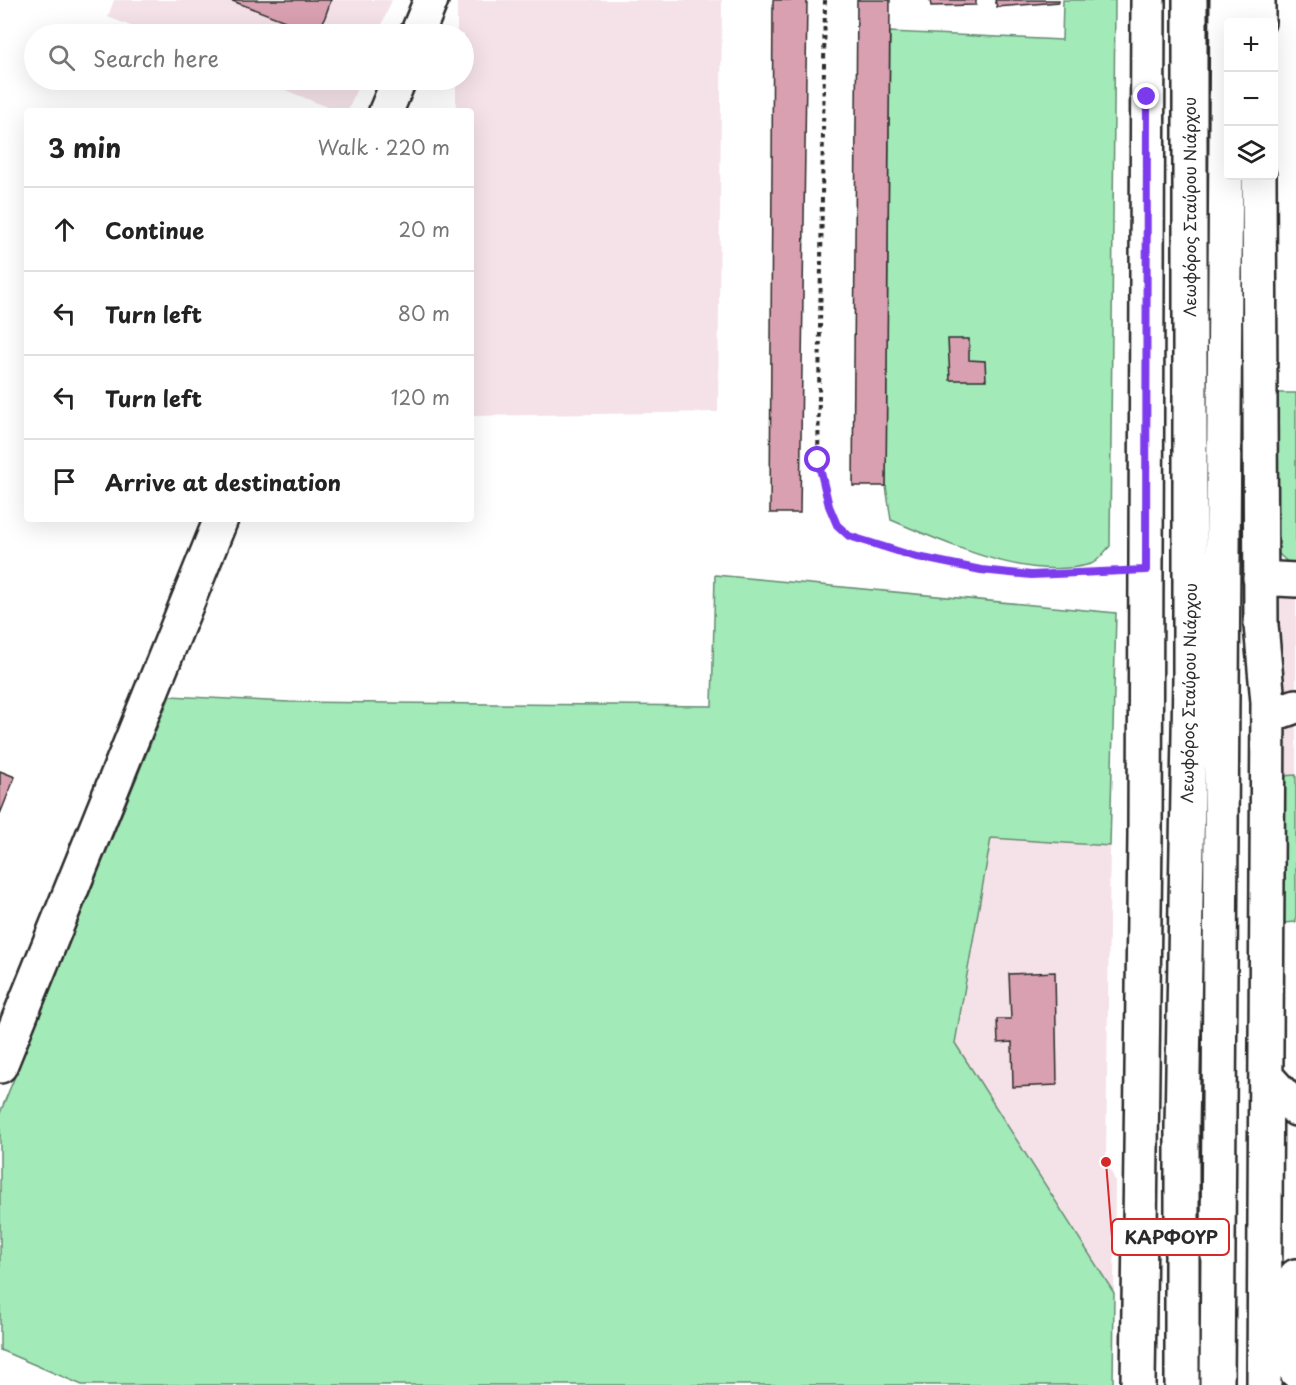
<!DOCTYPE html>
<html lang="en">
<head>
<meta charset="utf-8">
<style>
	:root { --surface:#fff; --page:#f2f2f2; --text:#222; --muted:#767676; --line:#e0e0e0 }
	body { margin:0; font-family:"Playpen Sans",sans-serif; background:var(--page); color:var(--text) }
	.controls { position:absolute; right:18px; top:18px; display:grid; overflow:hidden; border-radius:6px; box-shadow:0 6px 24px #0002 }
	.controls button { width:54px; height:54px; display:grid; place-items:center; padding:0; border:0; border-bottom:2px solid var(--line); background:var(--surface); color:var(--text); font:30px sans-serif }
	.stop { position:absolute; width:18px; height:18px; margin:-14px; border:4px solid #7c3aed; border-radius:50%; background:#fff }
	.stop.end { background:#7c3aed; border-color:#fff; box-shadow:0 2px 6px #0008 }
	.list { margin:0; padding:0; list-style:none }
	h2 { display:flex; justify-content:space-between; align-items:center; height:78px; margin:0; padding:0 24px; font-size:26px }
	h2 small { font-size:20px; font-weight:400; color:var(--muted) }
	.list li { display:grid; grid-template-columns:39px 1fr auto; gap:18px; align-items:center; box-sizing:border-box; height:84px; padding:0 24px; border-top:2px solid var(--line) }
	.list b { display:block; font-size:22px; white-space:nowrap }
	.list em { font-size:20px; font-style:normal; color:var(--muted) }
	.icon { flex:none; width:33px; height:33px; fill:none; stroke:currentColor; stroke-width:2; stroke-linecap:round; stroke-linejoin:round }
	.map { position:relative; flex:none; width:1296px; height:1385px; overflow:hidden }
	.search { position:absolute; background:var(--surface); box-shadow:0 6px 24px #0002; left:24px; top:24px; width:450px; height:66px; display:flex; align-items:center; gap:15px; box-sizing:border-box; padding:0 21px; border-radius:33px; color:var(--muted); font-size:22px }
	.panel { position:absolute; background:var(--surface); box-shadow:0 6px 24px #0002; left:24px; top:108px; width:450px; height:414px; border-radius:6px }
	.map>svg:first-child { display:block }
</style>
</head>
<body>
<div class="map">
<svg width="1296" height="1385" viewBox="0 0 1296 1385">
	<rect width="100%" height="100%" fill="#fff"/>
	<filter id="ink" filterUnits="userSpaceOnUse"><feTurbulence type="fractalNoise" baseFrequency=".0167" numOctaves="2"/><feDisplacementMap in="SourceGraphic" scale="12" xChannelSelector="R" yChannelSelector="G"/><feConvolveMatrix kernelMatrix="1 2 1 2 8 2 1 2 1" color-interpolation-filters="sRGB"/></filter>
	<g filter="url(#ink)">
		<!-- built -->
		<path fill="#f4e2e8" d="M114,0H392L378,34H151L108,17Z
			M457,0H722L718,412L471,416V111H456V80H464V34H457Z
			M261,80H360L348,111H337Z
			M1296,585V775L1281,776L1274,601Z
			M991,838L1110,846L1106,1161L1115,1180L1114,1293L955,1043Z"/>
		<!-- green -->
		<path fill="#a2eab8" stroke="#668a72" stroke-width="1.5" d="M1063,0H1115L1110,546C1105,551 1098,562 1091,564C1027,582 949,544 891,520L886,486L890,32L1062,40Z
			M1266,393H1296V570L1266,542Z
			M715,575L1116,613L1110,846L991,838L955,1043L1114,1293L1113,1385H82L0,1350V1113L170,696L289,702L712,706Z
			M1296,775V922L1284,923L1281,776Z"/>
		<!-- building -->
		<path fill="#d9a0b1" stroke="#2b2b2b" stroke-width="1.5" d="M230,0H331L319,34Z
			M773,0H807L800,513H770Z
			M857,0H890L886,486H853Z
			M930,0H976V5L931,6Z
			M995,0H1059V2L997,7Z
			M948,339H969V360L985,361L986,380H950Z
			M0,771L15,777L0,814Z
			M1055,972L1057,1085L1013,1087L1012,1042L998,1043L997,1019H1011L1009,974Z"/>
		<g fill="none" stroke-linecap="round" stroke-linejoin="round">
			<defs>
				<path id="minor" d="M1258,0V22
					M417,34L431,0
					M386,111L399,80
					M1259,176L1261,625L1268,702L1264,1385
					M1260,578L1296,580
					M1268,716L1296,706
					M0,1066L221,519
					M1266,1076L1296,1109
					M1296,1276V1371
					M1138,1385L1145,835L1148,0"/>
				<path id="major" d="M1182,1385V1127L1190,678V0
					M1217,1385L1227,0"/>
			</defs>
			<!-- minor casing -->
			<use href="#minor" stroke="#2b2b2b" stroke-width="38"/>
			<!-- major casing -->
			<use href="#major" stroke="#2b2b2b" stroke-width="38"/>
			<!-- path -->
			<path stroke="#2b2b2b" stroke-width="4" stroke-dasharray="4.5 4.5" stroke-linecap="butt" d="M825,0L818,460L829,506L837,525L849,536L913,557L981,570L1031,575L1118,572"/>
			<!-- minor -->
			<use href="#minor" stroke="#fff" stroke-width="33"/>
			<!-- major -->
			<use href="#major" stroke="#fff" stroke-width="33"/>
		</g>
	</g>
	<g fill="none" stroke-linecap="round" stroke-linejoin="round" filter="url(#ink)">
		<!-- route -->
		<path stroke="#7c3aed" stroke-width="8" d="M818,460L829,506L837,525L849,536L913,556L981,570L1031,575L1146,570L1147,97"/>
	</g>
	<g text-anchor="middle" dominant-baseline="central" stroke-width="6" stroke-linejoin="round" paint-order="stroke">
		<!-- street labels -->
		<g font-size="16" fill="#2b2b2b" stroke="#fff">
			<text transform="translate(1189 207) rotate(-90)">Λεωφόρος Σταύρου Νιάρχου</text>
			<text transform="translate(1188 693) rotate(-89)">Λεωφόρος Σταύρου Νιάρχου</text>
		</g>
	</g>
	<!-- callouts -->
	<path fill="none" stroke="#d62828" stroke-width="2" d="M1106 1162L1112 1237"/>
	<circle fill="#d62828" stroke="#fff" stroke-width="2" cx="1106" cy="1162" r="6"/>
	<rect fill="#fff" stroke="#d62828" stroke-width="2" x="1112" y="1219" width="117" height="36" rx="6"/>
	<g font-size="18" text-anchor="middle" font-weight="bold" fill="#2b2b2b">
		<text x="1171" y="1244">ΚΑΡΦΟΥΡ</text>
	</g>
</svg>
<div class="controls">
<button>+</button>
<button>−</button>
<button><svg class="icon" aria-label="layers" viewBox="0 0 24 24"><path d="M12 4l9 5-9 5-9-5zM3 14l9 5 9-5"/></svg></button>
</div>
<div class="stop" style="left:818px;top:460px"></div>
<div class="stop end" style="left:1147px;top:97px"></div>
<div class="search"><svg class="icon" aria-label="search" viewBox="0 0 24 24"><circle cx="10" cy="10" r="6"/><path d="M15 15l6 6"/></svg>Search here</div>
<section class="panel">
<h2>3 min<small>Walk · 220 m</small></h2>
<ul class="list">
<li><svg class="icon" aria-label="ahead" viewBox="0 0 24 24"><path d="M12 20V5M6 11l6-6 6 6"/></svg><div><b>Continue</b></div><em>20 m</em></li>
<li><svg class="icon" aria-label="left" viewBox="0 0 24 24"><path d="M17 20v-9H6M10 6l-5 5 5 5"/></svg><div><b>Turn left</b></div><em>80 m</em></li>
<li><svg class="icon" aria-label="left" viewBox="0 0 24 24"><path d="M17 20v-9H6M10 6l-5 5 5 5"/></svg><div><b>Turn left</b></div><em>120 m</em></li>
<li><svg class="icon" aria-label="arrive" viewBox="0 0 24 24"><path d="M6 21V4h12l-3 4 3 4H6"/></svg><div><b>Arrive at destination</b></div></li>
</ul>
</section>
</div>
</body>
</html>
